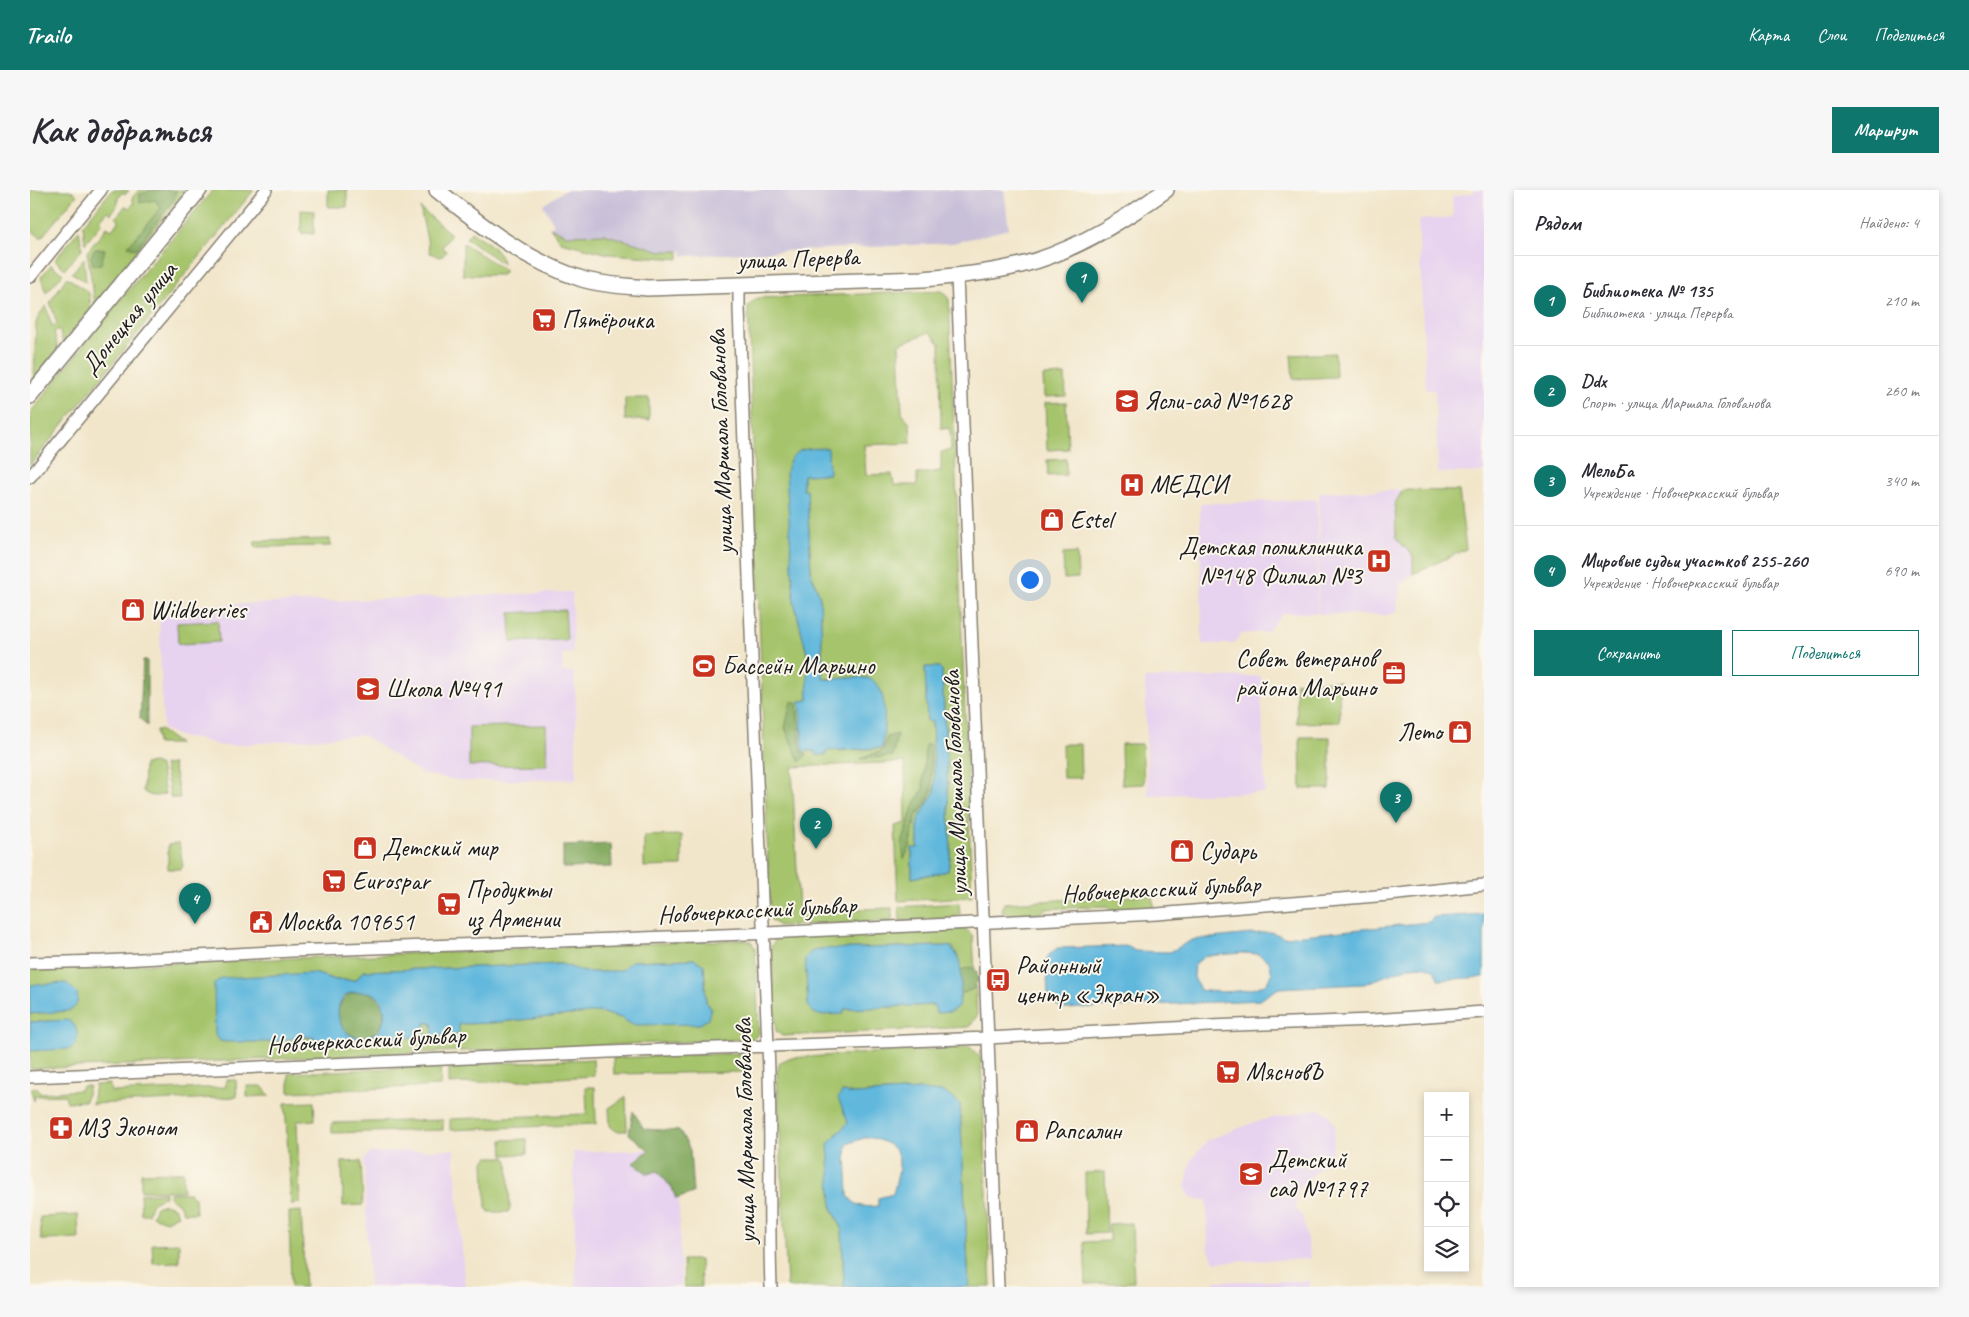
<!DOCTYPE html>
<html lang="ru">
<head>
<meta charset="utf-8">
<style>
	:root { --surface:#fff; --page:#f7f7f7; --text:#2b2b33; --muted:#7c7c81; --line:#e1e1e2; --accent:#0f766e }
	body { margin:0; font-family:Caveat,sans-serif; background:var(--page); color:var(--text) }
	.controls { position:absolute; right:15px; bottom:15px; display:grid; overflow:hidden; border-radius:0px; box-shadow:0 2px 8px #0003 }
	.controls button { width:45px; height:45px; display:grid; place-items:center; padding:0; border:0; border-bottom:1px solid var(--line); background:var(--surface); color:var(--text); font:25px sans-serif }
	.you { position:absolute; left:999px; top:389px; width:18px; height:18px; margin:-12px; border:4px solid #fff; border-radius:50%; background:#1a73e8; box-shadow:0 0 0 8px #1a73e833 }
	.badge { display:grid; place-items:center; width:32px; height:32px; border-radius:50%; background:var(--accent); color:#fff; font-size:16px; font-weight:700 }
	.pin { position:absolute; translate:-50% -41px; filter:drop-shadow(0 1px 2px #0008) }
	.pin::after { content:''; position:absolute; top:26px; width:18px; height:15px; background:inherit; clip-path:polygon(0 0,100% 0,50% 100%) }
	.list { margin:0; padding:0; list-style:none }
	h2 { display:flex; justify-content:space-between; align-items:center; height:65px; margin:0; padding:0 20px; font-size:21px }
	h2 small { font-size:16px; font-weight:400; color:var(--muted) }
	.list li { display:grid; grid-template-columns:32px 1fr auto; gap:15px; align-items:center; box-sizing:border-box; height:90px; padding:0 20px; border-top:1px solid var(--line) }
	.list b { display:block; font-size:19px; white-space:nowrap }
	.list p { margin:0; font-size:16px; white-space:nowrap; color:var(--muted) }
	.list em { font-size:16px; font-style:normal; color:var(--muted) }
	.actions { display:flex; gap:10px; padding:15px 20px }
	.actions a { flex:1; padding:11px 0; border:1px solid var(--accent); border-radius:0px; text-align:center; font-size:18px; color:var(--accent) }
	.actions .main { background:var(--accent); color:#fff }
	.icon { flex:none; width:28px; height:28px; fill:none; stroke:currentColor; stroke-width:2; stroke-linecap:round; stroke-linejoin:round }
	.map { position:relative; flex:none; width:1454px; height:1097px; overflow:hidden; border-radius:0px }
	header { display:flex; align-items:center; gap:30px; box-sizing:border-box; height:70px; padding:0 25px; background:var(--accent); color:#fff }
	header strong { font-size:24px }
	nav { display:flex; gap:28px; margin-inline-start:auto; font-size:18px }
	.intro { display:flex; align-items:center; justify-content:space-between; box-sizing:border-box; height:120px; padding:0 30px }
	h1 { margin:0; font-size:35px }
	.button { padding:12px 22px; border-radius:0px; background:var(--accent); color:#fff; font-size:18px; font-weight:700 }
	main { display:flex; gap:30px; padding:0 30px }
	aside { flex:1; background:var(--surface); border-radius:0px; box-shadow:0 2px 8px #0003 }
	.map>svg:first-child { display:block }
</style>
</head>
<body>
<header>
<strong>Trailo</strong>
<nav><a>Карта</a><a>Слои</a><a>Поделиться</a></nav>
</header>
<div class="intro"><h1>Как добраться</h1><a class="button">Маршрут</a></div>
<main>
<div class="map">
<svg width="1454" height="1097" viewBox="0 0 1454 1097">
	<rect width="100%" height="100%" fill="#fbf7ec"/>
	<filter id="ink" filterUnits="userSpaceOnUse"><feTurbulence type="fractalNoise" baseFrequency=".02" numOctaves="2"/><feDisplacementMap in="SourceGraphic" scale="10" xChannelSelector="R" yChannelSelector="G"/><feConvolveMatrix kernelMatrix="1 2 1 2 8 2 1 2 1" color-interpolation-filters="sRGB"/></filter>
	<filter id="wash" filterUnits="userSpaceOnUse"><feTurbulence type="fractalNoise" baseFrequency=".0096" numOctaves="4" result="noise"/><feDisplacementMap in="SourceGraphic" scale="20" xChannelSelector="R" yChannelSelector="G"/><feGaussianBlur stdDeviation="1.12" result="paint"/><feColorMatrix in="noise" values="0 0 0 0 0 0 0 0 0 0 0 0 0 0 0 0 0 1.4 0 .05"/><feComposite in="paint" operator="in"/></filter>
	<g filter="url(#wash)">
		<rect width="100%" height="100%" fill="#f2e6ca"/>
		<!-- built -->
		<path fill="#e7d2ef" d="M1444,0H1454V282L1408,283L1405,200H1396L1388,30L1423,27L1422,7L1443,3Z
			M1370,300L1429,301L1436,359L1383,384L1370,394L1367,422L1358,425L1288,424L1289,302Z
			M1287,309V423H1253L1237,442L1211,444L1203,454H1172L1170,314Z
			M542,402L543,463L532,464L533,482H544L546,516V589L433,591L392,584L333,545L191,556L166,548H154L133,539L129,421L132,417Z
			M1231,486L1235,603L1118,605L1115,488Z
			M1288,919L1299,924L1305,936L1302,966L1267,1000L1266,1019L1273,1028L1281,1069L1184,1072L1178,1058L1177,1010L1162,1009L1155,997L1161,970L1178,950L1228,931Z
			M424,959L435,1097H339L334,970L339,963Z
			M633,959L648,981L651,1097H546L543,962Z
			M1185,1091H1280V1097H1185Z"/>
		<!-- industrial -->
		<path fill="#c8bfd8" d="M535,0H974L979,39L923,53L653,66L652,61H631L574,44L536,45L520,37L524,34L513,15Z"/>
		<!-- green -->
		<path fill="#a6c46c" stroke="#617044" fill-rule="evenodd" d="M0,0H40L47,5L11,48L0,39Z
			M82,0H99L96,4L92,3L88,7V14L81,24L78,21L70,30L72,33L55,54L53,35Z
			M109,0H155L65,114L57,62L77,37L82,40L89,30L86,28L95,16L99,18L104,13L102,8Z
			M183,0H224L0,275V223L71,133Z
			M298,0H317V17H298Z
			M390,18L421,44L412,57L416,61L413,66L409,67L400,63Z
			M271,20L284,21V44L271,43Z
			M520,37L536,45L574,44L631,61H649V69L579,64L531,52Z
			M49,40L52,59L35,79L25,70Z
			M441,42C454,51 470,57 473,74L436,48Z
			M433,53L475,80L472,85H433Z
			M54,68L56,92L42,83Z
			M21,75L33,84L16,103L11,87Z
			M37,87L59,103L61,118L33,153L29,139L24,142L28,159L4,190L6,133L9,125L16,116L22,136L27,134L20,112Z
			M912,101L919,109L942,707L868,711L865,636L876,633L875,572L762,577L769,721L862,718V731L749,736L740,729L718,116L727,108ZM900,142L910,154L911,238L920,239L921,260L911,262V281L887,284V295H864L862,284L836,285L834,255L881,253L880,234L872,222L869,154ZM772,259L799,284L773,285V300L777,301L781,383L790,407L793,489L838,488L852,558L796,561L795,565H786L785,561H773L771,511L778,510L777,464L764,411ZM895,477H909L912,480L921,661L918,681L882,688V659L888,658V630L905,601L902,532L897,531Z
			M1305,163L1306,187L1263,189L1261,165Z
			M1035,185L1036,206L1014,207L1013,186Z
			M595,208H619V230H595Z
			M1036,212L1038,259L1017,260L1015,213Z
			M1036,269V285L1018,286L1017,270Z
			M1373,300L1429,301L1436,359L1383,384V366L1366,348L1365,313Z
			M300,349L301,356L225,357V351Z
			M1047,363L1048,388L1034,389L1033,364Z
			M535,420L537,450L481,452L480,423Z
			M188,431L189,452L148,454L147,433Z
			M1309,491L1310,532L1267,533L1266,492Z
			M516,535L517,575L439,576V537Z
			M126,540H130L149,554H127Z
			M1270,547H1300V599H1271Z
			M1032,554H1050L1051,588H1033Z
			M1091,554H1112L1114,594L1092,595Z
			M124,573L130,576L135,604C127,607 119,607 113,601L114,574Z
			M143,574L150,608H141L134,575Z
			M652,645V676L614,677V646Z
			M149,653L153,676L151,679H138V655Z
			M1122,705L1124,718L1081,721L1077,716L1015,719L1012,723L984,725L972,722L974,713Z
			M929,713L930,724L926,728L870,731L869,717Z
			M936,739L943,746L947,826L939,837L752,846L746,841L741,756L749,745ZM916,756L923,757C932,775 932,795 929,815L921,822L904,815L814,819L778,815L775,768L781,762L788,759Z
			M709,750L721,751L725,758L729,844L722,849L0,879V779ZM664,769L674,775L676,813L603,835L591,828L569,822L461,833L429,834L403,847L402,833H395V847L286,850C268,843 249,852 231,851L284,783L306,790H327L334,781L531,774L555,782H573L592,780L601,771Z
			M940,857L951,868L961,1097H939L930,914L899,901L890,900L825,904L812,902V917L818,932L816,937L806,944L802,1018L812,1038L814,1097H757L747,882L750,872L760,868Z
			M716,863L717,882L584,884L583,868Z
			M563,869L564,886L419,894V875Z
			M410,876L411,896L259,902V883Z
			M196,890H206L207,907L62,914L65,895L80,894L81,902L196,897Z
			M52,896H59L55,911L37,912L35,905L5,906L4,911L1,900L3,898L8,899L10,903L50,900Z
			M217,896H232L240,906L217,907Z
			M556,897H565L566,934L420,940V929L557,924Z
			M596,907L597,941H586L580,936L579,918Z
			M284,912L285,930L267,931L270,1013L261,1014L255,913Z
			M413,930V940L302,943V933Z
			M497,949V964L473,965L472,950Z
			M458,967H475L478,971L480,1019L478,1022H459L456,1017L454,971Z
			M331,971L333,1015L313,1016L312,972Z
			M153,982V1001H111V983Z
			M1075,982L1077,1043L1056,1044L1055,983Z
			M135,1003V1007C125,1009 120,1014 118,1024H111L110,1004Z
			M139,1003H160L165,1008L166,1023H153L149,1014L139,1007Z
			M134,1014L144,1017L148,1025L136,1031L122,1026L126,1017Z
			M271,1021L275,1097H261L259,1022Z
			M48,1025L49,1049L11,1050L10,1027Z
			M1102,1033L1104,1092L1056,1094L1054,1052L1079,1051V1034Z
			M149,1053V1072L123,1073L122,1054Z
			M653,1070H670L671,1097H654Z"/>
		<!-- forest -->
		<path fill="#84aa60" stroke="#50633e" d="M120,0H146L144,9L106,59L98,56L131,18L125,10L110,13V4L117,3Z
			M65,59H75L71,74L63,75L61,66Z
			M113,470H117V536L110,528Z
			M761,512H767L771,562L777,564L770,572L755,538Z
			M867,544L863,566L830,569L852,561L857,547Z
			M900,554L902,600L895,615L886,626L880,657L874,669L872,654L883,617L893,599L895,555Z
			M581,654L582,677L533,678V656Z
			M941,777L947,781L948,790L943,799L934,803L928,801L927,781Z
			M308 824a23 23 0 1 1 46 0a23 23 0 1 1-46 0Z
			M603,921L614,939L650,941L660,960L663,1003L646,1009L642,998L627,981L618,984L603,973L619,960L599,944Z"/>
		<!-- water -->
		<path fill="#60b8dd" stroke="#3e6a7c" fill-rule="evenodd" d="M798,258L799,284L773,285V300H777L781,383L790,407L793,489C807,490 822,486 836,488C861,491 854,541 852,558L796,561V565H786L785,561H773L770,511L778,510L777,464L764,411L756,282C762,256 775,259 798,258Z
			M895,477H909L912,480L921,661L918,681L882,688V658H888V630L905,601L902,532L897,531Z
			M1454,724V787L1409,790L1404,780L1394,776L1379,777L1334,794L1249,798L1230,810L1035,819L1023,813L1018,804L1016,771L1019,765L1027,758L1097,756L1105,761L1140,762L1162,750L1241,742L1254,747L1399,732L1404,727ZM1212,763L1228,764L1239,771L1242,784C1241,786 1240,789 1238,791C1228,803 1185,803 1170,800L1164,787L1165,774L1175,766Z
			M917,756C936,761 931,799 929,815L921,822L906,823L904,815L814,819V824L789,825L782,822L778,815L775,768L781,762L788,759Z
			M664,769L674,775L676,812L681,817L678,829L670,834L603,835L591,828L569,822L461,833L429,834V844L403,847L402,833H395V847L294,851L276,846L243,852H196L190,851L185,845L184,794L191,788L284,783L306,790H326L333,781L531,774L555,782H573L592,780L601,771ZM324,802C330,802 338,801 344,804C358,811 356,832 348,842C342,844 335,848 328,847C305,845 300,806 324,802Z
			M37,793L47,803C49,812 47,818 38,821L0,824V795Z
			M38,830C48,836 49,845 45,855L40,859L0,861V832Z
			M890,900L914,902L930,914L939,1097H814L812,1038L802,1018L798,954C803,947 815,938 818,932L808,908L812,902L825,904ZM837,947C876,955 872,971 863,1004L848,1008V1016C836,1017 825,1018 818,1005L816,964L817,954Z"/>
	</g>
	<g filter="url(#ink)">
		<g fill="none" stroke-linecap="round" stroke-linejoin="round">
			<defs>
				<path id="minor" d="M927,86L968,1097
					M0,87L71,0
					M709,95V119C718,365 727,610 738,856C742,936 738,1017 741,1097
					M0,287L236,0
					M0,773L73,771L262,761L717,744L1127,724L1359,705L1454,695
					M0,887L579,862L958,848L1179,836L1343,830L1454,822"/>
				<path id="major" d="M407,0C452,36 496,71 552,89C572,95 595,96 617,98L893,89C926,86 959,83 991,75C1042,63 1094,30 1136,0
					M0,206L169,0"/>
			</defs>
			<!-- minor casing -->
			<use href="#minor" stroke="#878173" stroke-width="14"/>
			<!-- major casing -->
			<use href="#major" stroke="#878173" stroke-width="18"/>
			<!-- minor -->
			<use href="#minor" stroke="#fff" stroke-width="11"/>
			<!-- major -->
			<use href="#major" stroke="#fff" stroke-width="15"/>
		</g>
	</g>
	<!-- icons -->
	<defs>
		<symbol id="supermarket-square" viewBox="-11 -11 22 22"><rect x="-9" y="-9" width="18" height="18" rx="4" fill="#c8321e" stroke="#fbf7ec"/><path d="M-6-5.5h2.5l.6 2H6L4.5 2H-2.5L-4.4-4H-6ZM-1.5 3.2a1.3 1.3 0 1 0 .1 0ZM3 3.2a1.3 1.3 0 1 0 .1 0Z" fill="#fff"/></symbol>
		<symbol id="school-square" viewBox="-11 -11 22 22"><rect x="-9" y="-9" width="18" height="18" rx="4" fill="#c8321e" stroke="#fbf7ec"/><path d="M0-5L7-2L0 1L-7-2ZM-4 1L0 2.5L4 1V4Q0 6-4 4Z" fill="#fff"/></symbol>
		<symbol id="hospital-square" viewBox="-11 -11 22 22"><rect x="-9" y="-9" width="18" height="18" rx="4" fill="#c8321e" stroke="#fbf7ec"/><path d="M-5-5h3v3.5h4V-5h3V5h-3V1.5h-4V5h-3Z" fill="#fff"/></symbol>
		<symbol id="shop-square" viewBox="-11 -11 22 22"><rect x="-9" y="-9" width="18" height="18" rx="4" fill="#c8321e" stroke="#fbf7ec"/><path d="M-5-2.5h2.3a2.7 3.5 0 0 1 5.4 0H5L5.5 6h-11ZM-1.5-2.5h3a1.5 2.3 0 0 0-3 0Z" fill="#fff"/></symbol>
		<symbol id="stadium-square" viewBox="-11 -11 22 22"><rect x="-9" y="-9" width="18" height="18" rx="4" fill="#c8321e" stroke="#fbf7ec"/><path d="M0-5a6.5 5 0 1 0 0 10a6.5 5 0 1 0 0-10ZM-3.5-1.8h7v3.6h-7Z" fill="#fff"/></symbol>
		<symbol id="office-square" viewBox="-11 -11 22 22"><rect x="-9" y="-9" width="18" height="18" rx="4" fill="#c8321e" stroke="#fbf7ec"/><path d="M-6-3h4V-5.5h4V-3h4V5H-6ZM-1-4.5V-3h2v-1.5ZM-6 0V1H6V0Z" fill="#fff"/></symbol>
		<symbol id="civic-square" viewBox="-11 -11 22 22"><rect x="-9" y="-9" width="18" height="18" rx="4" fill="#c8321e" stroke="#fbf7ec"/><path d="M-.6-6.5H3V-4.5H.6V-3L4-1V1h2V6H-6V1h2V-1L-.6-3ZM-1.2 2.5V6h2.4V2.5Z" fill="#fff"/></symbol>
		<symbol id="bus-square" viewBox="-11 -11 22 22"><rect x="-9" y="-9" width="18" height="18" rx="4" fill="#c8321e" stroke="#fbf7ec"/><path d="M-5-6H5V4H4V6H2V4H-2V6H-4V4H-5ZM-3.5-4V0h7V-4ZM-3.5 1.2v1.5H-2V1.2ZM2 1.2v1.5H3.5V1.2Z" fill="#fff"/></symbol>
		<symbol id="pharmacy-square" viewBox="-11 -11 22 22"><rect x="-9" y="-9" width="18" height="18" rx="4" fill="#c8321e" stroke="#fbf7ec"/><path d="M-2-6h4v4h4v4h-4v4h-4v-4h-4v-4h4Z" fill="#fff"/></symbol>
	</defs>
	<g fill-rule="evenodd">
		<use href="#supermarket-square" x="500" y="116" width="28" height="28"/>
		<use href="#school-square" x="1083" y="197" width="28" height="28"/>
		<use href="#hospital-square" x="1088" y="281" width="28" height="28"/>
		<use href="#shop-square" x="1008" y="316" width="28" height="28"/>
		<use href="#hospital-square" x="1335" y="357" width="28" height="28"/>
		<use href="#shop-square" x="89" y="406" width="28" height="28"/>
		<use href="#stadium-square" x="660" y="462" width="28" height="28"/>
		<use href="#office-square" x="1350" y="469" width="28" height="28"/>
		<use href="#school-square" x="324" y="485" width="28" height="28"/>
		<use href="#shop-square" x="1416" y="528" width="28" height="28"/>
		<use href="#shop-square" x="321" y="644" width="28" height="28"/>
		<use href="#shop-square" x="1138" y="647" width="28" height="28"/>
		<use href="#supermarket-square" x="290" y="677" width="28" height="28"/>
		<use href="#supermarket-square" x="405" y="700" width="28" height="28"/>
		<use href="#civic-square" x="217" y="718" width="28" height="28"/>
		<use href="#bus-square" x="954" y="776" width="28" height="28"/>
		<use href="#supermarket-square" x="1184" y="868" width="28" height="28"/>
		<use href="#pharmacy-square" x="17" y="924" width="28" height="28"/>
		<use href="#shop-square" x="983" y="927" width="28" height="28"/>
		<use href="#school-square" x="1207" y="970" width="28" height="28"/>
	</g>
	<g text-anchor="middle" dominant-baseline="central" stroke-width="4" stroke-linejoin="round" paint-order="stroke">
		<!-- street labels -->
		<g font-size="25" fill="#1c1c1c" stroke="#fbf7ec">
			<text transform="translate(768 69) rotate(-2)">улица Перерва</text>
			<text transform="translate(99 128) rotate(-51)">Донецкая улица</text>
			<text transform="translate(691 252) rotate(-92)">улица Маршала Голованова</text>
			<text transform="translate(925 593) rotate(-92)">улица Маршала Голованова</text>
			<text transform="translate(1131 699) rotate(-3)">Новочеркасский бульвар</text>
			<text transform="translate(727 720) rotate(-3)">Новочеркасский бульвар</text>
			<text transform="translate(336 850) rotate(-3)">Новочеркасский бульвар</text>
			<text transform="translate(715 941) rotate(-91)">улица Маршала Голованова</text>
		</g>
		<!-- poi labels -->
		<g font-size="25" fill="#1c1c1c" stroke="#fbf7ec" text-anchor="start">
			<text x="532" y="130">Пятёрочка</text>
			<text x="1114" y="211">Ясли-сад №1628</text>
			<text x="1120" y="295">МЕДСИ</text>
			<text x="1040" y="330">Estel</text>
			<text x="1332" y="357" text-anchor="end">Детская поликлиника<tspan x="1332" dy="29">№148 Филиал №3</tspan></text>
			<text x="120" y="420">Wildberries</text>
			<text x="1346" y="469" text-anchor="end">Совет ветеранов<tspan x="1346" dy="29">района Марьино</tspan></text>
			<text x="692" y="476">Бассейн Марьино</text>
			<text x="356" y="499">Школа №491</text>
			<text x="1412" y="542" text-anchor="end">Лето</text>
			<text x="352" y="658">Детский мир</text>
			<text x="1170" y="661">Сударь</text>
			<text x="322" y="691">Eurospar</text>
			<text x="436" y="700">Продукты<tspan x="436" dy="29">из Армении</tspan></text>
			<text x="248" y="732">Москва 109651</text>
			<text x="986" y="776">Районный<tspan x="986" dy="29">центр «Экран»</tspan></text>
			<text x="1216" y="882">МясновЪ</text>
			<text x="48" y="938">МЗ Эконом</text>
			<text x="1014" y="941">Рапсалин</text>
			<text x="1238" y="970">Детский<tspan x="1238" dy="29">сад №1797</tspan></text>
		</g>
	</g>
</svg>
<div class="controls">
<button>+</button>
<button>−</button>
<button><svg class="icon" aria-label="locate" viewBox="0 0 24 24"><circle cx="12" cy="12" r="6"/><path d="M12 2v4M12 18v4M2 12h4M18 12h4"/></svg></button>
<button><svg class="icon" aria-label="layers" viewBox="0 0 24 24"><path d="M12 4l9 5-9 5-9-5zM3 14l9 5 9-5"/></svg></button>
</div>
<div class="you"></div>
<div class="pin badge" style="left:1052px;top:113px">1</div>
<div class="pin badge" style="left:786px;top:659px">2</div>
<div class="pin badge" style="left:1366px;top:633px">3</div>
<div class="pin badge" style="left:165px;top:734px">4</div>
</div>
<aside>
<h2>Рядом<small>Найдено: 4</small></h2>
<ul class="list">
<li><span class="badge">1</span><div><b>Библиотека № 135</b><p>Библиотека · улица Перерва</p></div><em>210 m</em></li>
<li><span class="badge">2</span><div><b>Ddx</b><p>Спорт · улица Маршала Голованова</p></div><em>260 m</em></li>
<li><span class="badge">3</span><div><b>МельБа</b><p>Учреждение · Новочеркасский бульвар</p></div><em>340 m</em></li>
<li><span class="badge">4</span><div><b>Мировые судьи участков 255-260</b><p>Учреждение · Новочеркасский бульвар</p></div><em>690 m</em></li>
</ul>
<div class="actions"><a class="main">Сохранить</a><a>Поделиться</a></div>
</aside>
</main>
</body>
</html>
